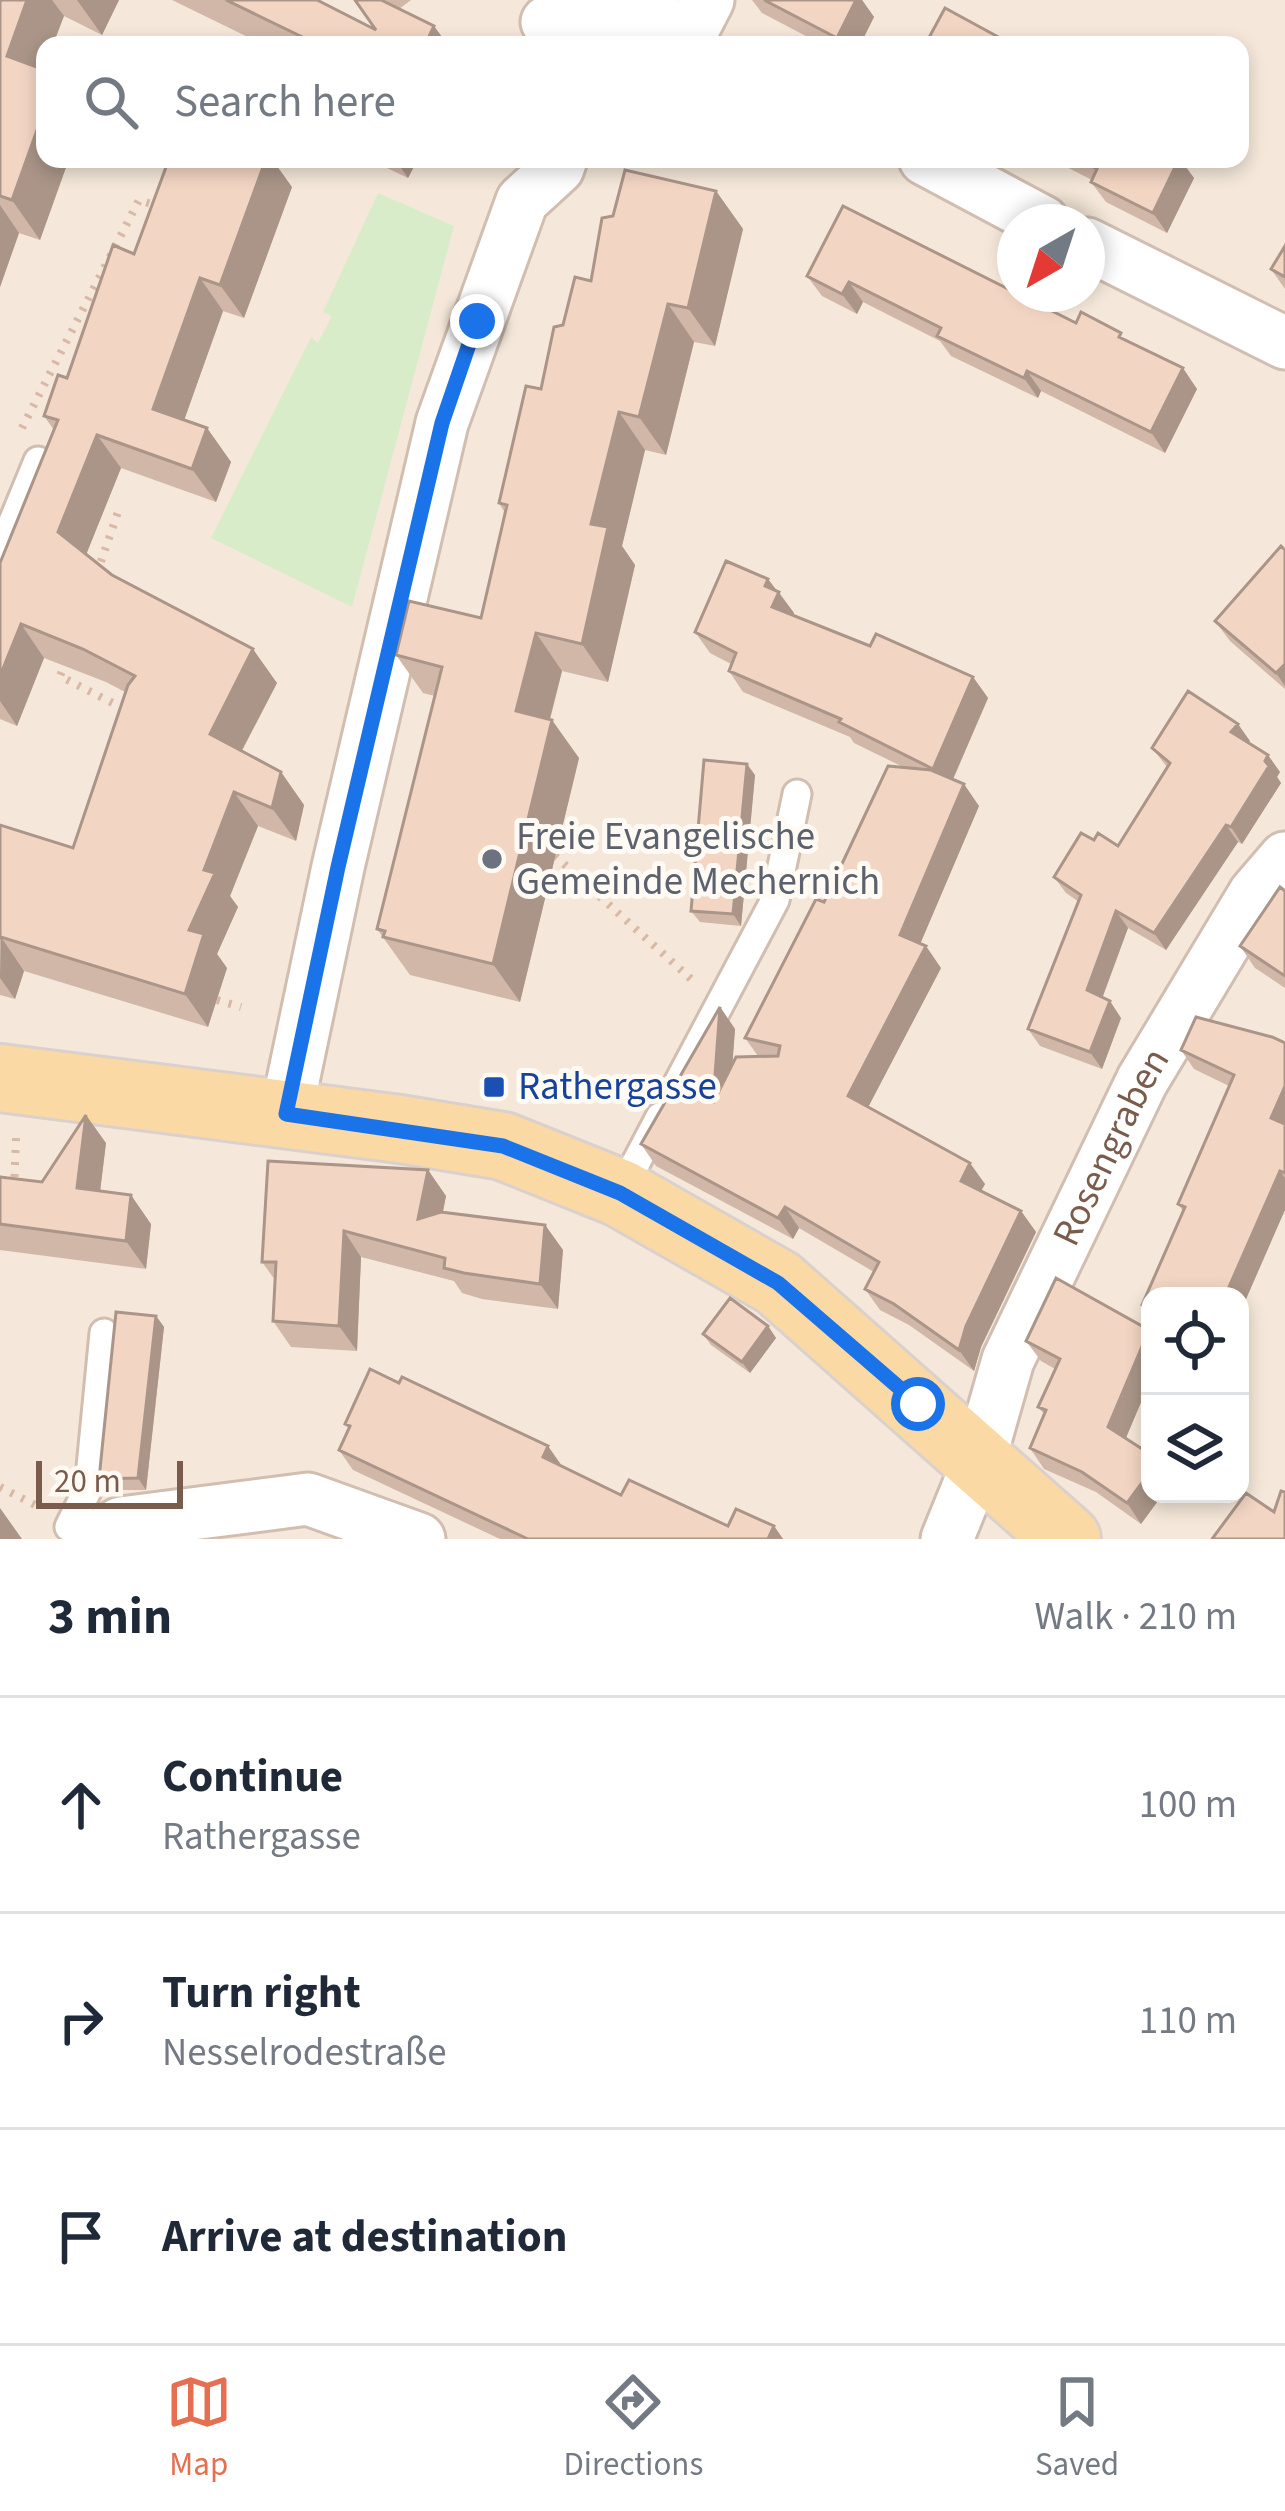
<!DOCTYPE html>
<html lang="en">
<head>
<meta charset="utf-8">
<style>
	:root { --surface:#fff; --page:#f6f6f7; --text:#1f2937; --muted:#747a83; --line:#e0e1e3; --accent:#e76f51 }
	body { margin:0; font-family:"Source Sans 3",sans-serif; background:var(--page); color:var(--text) }
	.controls { position:absolute; right:36px; bottom:36px; display:grid; overflow:hidden; border-radius:24px; box-shadow:0 6px 18px #0003 }
	.controls button { width:108px; height:108px; display:grid; place-items:center; padding:0; border:0; border-bottom:3px solid var(--line); background:var(--surface); color:var(--text); font:60px sans-serif }
	.compass { position:absolute; left:997px; top:204px; width:108px; height:108px; border-radius:50%; background:var(--surface); box-shadow:0 6px 18px #0003; rotate:219deg }
	.scale { position:absolute; left:36px; bottom:30px; width:147px; box-sizing:border-box; padding-left:12px; border:6px solid #7a5c4d; border-top:0; font-size:33px; line-height:42px; white-space:nowrap; color:#7a5c4d; -webkit-text-stroke:9px #fffaf3; paint-order:stroke }
	.stop { position:absolute; width:36px; height:36px; margin:-27px; border:9px solid #1a73e8; border-radius:50%; background:#fff }
	.stop.end { background:#1a73e8; border-color:#fff; box-shadow:0 3px 12px #0008 }
	.list { margin:0; padding:0; list-style:none }
	h2 { display:flex; justify-content:space-between; align-items:center; height:156px; margin:0; padding:0 48px; font-size:51px }
	h2 small { font-size:39px; font-weight:400; color:var(--muted) }
	.list li { display:grid; grid-template-columns:78px 1fr auto; gap:36px; align-items:center; box-sizing:border-box; height:216px; padding:0 48px; border-top:3px solid var(--line) }
	.list b { display:block; font-size:45px; white-space:nowrap }
	.list p { margin:0; font-size:39px; white-space:nowrap; color:var(--muted) }
	.list em { font-size:39px; font-style:normal; color:var(--muted) }
	.icon { flex:none; width:66px; height:66px; fill:none; stroke:currentColor; stroke-width:2; stroke-linecap:round; stroke-linejoin:round }
	.map { position:relative; flex:none; width:1285px; height:1539px; overflow:hidden }
	.search { position:absolute; background:var(--surface); box-shadow:0 6px 18px #0003; left:36px; right:36px; top:36px; height:132px; display:flex; align-items:center; gap:30px; box-sizing:border-box; padding:0 42px; border-radius:24px; color:var(--muted); font-size:45px }
	.sheet { height:804px; background:var(--surface) }
	nav { display:flex; justify-content:space-around; align-items:center; box-sizing:border-box; height:168px; border-top:3px solid var(--line); background:var(--surface); font-size:33px; color:var(--muted) }
	nav a { display:grid; justify-items:center; gap:6px }
	nav .on { color:var(--accent) }
	.map>svg:first-child { display:block }
</style>
</head>
<body>
<div class="map">
<svg width="1285" height="1539" viewBox="0 0 1285 1539">
	<rect width="100%" height="100%" fill="#fdf6ec"/>
	<!-- residential -->
	<path fill="#f5e8da" fill-rule="evenodd" d="M0,0H1285V1539H0ZM45,45H1240V159H45ZM1015,222H1087V294H1015ZM1150,1296H1240V1494H1150Z"/>
	<!-- green -->
	<path fill="#d8ecc9" d="M378,193L454,226L352,607L211,538L311,337L318,343L332,316L323,312Z"/>
	<g fill="none" stroke-linecap="round" stroke-linejoin="round">
		<defs>
			<path id="service" d="M0,553L38,461
				M678,1083L775,900L797,794
				M620,1193L660,1117
				M87,1539L69,1527L89,1487L104,1333"/>
			<g id="minor">
				<path d="M547,22L610,13L693,29L708,0"/>
				<path d="M925,159L1043,222"/>
				<path d="M1087,244L1285,343"/>
				<path d="M286,1114L338,867L442,423L522,201L558,168L561,159"/>
				<path d="M94,1539L121,1523L308,1499L419,1539"/>
				<path id="s1" d="M947,1539L980,1458L1008,1360L1142,1081L1255,893L1285,858"/>
			</g>
			<path id="primary" d="M0,1078L400,1129L503,1146L620,1193L778,1283L1067,1539"/>
		</defs>
		<!-- service casing -->
		<use href="#service" stroke="#d1beb0" stroke-width="33"/>
		<!-- minor casing -->
		<use href="#minor" stroke="#d1beb0" stroke-width="57"/>
		<!-- primary casing -->
		<use href="#primary" stroke="#dad1cd" stroke-width="72"/>
		<!-- path -->
		<path stroke="#d9b8a5" stroke-width="8" stroke-dasharray="3 9" stroke-linecap="butt" d="M22,428L139,200L161,207
			M97,573L119,509
			M66,661L60,676L128,711
			M555,856L691,979
			M217,1000L241,1007
			M14,1189L16,1138
			M0,1487L41,1508"/>
		<!-- service -->
		<use href="#service" stroke="#fff" stroke-width="27"/>
		<!-- minor -->
		<use href="#minor" stroke="#fff" stroke-width="51"/>
		<!-- primary -->
		<use href="#primary" stroke="#fbd9a5" stroke-width="66"/>
	</g>
	<!-- wall -->
	<path fill="#d1b7a8" d="M0,0H119L102,35L64,16L45,45V159H69L40,240L19,233L0,287Z
		M172,0H317L376,30L355,0H411L399,9L448,45H264Z
		M752,0H862L874,17L860,45H823L762,13Z
		M368,159H418L408,178Z
		M1051,159H1181L1194,178L1167,233L1106,202L1091,182L1092,180Z
		M292,187L244,318L223,311L184,420L207,428L231,462L216,502L121,468L86,554L112,575L277,683L242,751L281,772L304,805L296,841L258,826L230,896L238,907L217,954L227,968L208,1027L24,971L15,999L0,995V825L73,848L125,692L106,682L44,658L17,726L0,719V563L54,430L44,416L67,378L134,254Z
		M716,191L743,229L715,346L694,342L666,455L645,450L622,546L635,565L608,682L562,671L550,720L579,758L520,1002L410,975L377,929L435,696L423,693L396,655L481,618L505,513L499,503L563,325L591,281L613,216Z
		M1285,246V289L1271,269Z
		M807,276L1076,323L1126,340L1197,389L1165,453L1041,391L1038,398L951,356L940,341L863,302L857,314L822,296Z
		M1285,550V689L1230,641L1215,621Z
		M768,579L775,590L779,592L794,613L793,615L870,646L973,677L988,698L953,780L979,806L920,944L941,968L868,1107L985,1184L981,1191L1021,1211L1036,1232L981,1347L974,1371L909,1325L880,1310L865,1289L874,1272L799,1228L793,1239L656,1166L641,1144L720,1007L735,1029L732,1065L758,1056L745,1038L903,767L854,743L850,737L743,692L729,671L731,664L710,653L695,632Z
		M1250,741L1248,743L1280,772L1277,777L1281,783L1242,844L1238,842L1166,950L1128,928L1102,997L1121,1018L1102,1069L1040,1046L1028,1029L1079,902L1066,893L1054,877L1094,840L1118,846L1167,767L1152,748Z
		M755,775L741,926L700,922L691,911Z
		M1285,891V988L1255,968L1240,946Z
		M1285,1043V1210L1240,1296H1150V1317L1142,1305L1183,1211L1178,1204L1229,1086L1194,1069L1181,1050Z
		M106,1143L100,1191L151,1224L146,1269L0,1250V1175L2,1177L42,1182Z
		M428,1170L446,1196L443,1212L545,1225L563,1250L558,1309L482,1299L462,1293L454,1281L361,1257L357,1351L291,1347L273,1321L275,1280L262,1262Z
		M156,1316L164,1327L146,1490H107L99,1479Z
		M768,1326L776,1338L750,1373L711,1345L703,1334Z
		M1026,1341L1150,1381L1126,1438L1150,1494H1163L1141,1524L1096,1492L1044,1469L1030,1448L1044,1414L1038,1407L1055,1369L1041,1361Z
		M345,1424L562,1466L621,1495L728,1526H774L783,1539H500L353,1470L339,1450L349,1429Z"/>
	<!-- shaded-wall -->
	<path fill="#aa9588" d="M27,0H52L64,16L53,45H45V69L35,96L7,56Z
		M77,0H119L102,35Z
		M856,0H862L874,17L860,45H842L837,38Z
		M434,26L448,45H425Z
		M45,108V159H69L40,240L12,200Z
		M266,159H272L292,187L244,318L220,285Z
		M395,159H418L408,178Z
		M1179,159L1194,178L1167,233L1153,213Z
		M716,191L743,229L715,346L688,308Z
		M0,205L19,233L0,287Z
		M200,278L223,311L176,443L153,409Z
		M849,282L863,302L857,314L842,294Z
		M668,304L694,342L666,455L639,417Z
		M1183,368L1197,389L1165,453L1151,432Z
		M1027,371L1041,391L1038,398L1024,378Z
		M619,412L645,450L622,546L635,565L608,682L582,644L591,524Z
		M207,428L231,462L216,502L192,469Z
		M97,435L121,468L82,565L58,532Z
		M768,579L794,613L787,628L772,607L765,586Z
		M21,624L44,658L17,726L0,701V676Z
		M536,633L562,671L542,749L516,711Z
		M253,649L277,683L233,767L210,734Z
		M1285,664V686L1276,673Z
		M973,677L988,698L948,790L933,769Z
		M552,720L579,758L520,1002L493,964Z
		M1238,724L1250,741L1243,749L1231,732Z
		M1268,755L1280,772L1277,777L1281,783L1242,844L1231,827Z
		M747,764L755,775L741,926L733,914Z
		M281,772L304,805L296,841L272,808Z
		M964,784L979,806L915,956L900,935Z
		M234,792L258,826L230,896L238,907L217,954L227,968L208,1027L185,994L189,930L204,870Z
		M1226,825L1238,842L1166,950L1154,933Z
		M1116,911L1128,928L1099,1007L1087,990Z
		M1,937L24,971L15,999L0,978Z
		M926,946L941,968L863,1117L848,1096Z
		M1110,1001L1121,1018L1102,1069L1090,1052Z
		M720,1007L735,1029L728,1125L713,1103Z
		M1285,1086V1135L1271,1118Z
		M86,1115L106,1143L97,1216L77,1188Z
		M970,1163L985,1184L975,1202L961,1181Z
		M428,1170L446,1196L436,1245L418,1219Z
		M1280,1171L1285,1178V1210L1240,1313V1296H1225Z
		M131,1195L151,1224L146,1269L126,1241Z
		M785,1207L799,1228L793,1239L778,1218Z
		M1021,1211L1036,1232L981,1347L974,1371L959,1350L966,1326Z
		M545,1225L563,1250L558,1309L540,1284Z
		M344,1231L361,1257L357,1351L339,1326Z
		M156,1316L164,1327L146,1490L138,1478Z
		M768,1326L776,1338L750,1373L742,1362Z
		M1149,1330L1150,1381L1122,1447L1108,1427Z
		M548,1446L562,1466L543,1457Z
		M1150,1472V1494H1163L1141,1524L1127,1503Z
		M0,1508L22,1539H0Z
		M774,1526L783,1539H768Z"/>
	<!-- building -->
	<path fill="#f3d5c3" stroke="#aa9588" stroke-width="3" d="M0,0H27L7,56L45,70V108L12,200L0,196Z
		M226,0H317L376,30L355,0H381L434,26L425,45H319Z
		M764,0H856L837,38Z
		M945,8L1013,45H925Z
		M169,159H266L220,285L200,278L153,409L207,428L192,469L97,435L58,532L112,575L253,649L210,734L281,772L272,808L234,792L204,870L215,873L189,930L204,934L185,994L1,937L0,939V825L73,848L128,685L135,676L83,649L21,624L0,676V563L58,420L44,416L58,375L67,378L113,245L134,254Z
		M1077,159H1179L1153,213L1091,182L1097,169Z
		M625,170L716,191L688,308L668,304L639,417L619,412L591,524L608,527L582,644L536,633L516,711L552,720L493,964L383,937L385,931L377,929L442,667L396,655L409,601L481,618L507,505L499,503L526,386L541,389L554,327L563,325L575,277L591,281L602,218L613,216Z
		M843,206L1076,323L1081,312L1121,333L1119,337L1183,368L1151,432L1027,371L1024,378L937,336L941,328L849,282L842,294L807,276Z
		M1285,246V277L1271,269Z
		M1281,546L1285,550V664L1276,673L1215,621Z
		M726,561L768,579L765,586L779,592L772,607L870,646L876,634L973,677L933,769L839,722L841,719L729,671L736,653L695,632Z
		M1188,691L1238,724L1231,732L1268,755L1265,761L1269,766L1231,827L1226,825L1154,933L1116,911L1087,990L1110,1001L1090,1052L1028,1029L1081,895L1054,877L1081,833L1094,840L1098,833L1118,846L1170,763L1152,748Z
		M704,760L747,764L733,914L691,911Z
		M888,766L931,770L964,784L900,935L926,946L848,1096L970,1163L961,1181L1021,1211L966,1326L959,1350L894,1304L865,1289L879,1262L785,1207L778,1218L641,1144L720,1007L713,1103L736,1057L778,1056L780,1046L745,1038L816,899L824,902Z
		M1280,887L1285,891V976L1240,946Z
		M1196,1017L1272,1037L1285,1043V1086L1271,1118L1285,1124V1173L1280,1171L1225,1296H1150V1309L1142,1305L1185,1207L1178,1204L1234,1075L1181,1050Z
		M86,1115L77,1188L131,1195L126,1241L0,1224V1177L42,1182Z
		M268,1161L428,1170L418,1219L441,1212L545,1225L540,1284L464,1273L444,1268L445,1258L344,1231L339,1326L273,1321L276,1262H262Z
		M1056,1278L1149,1330L1108,1427L1150,1454V1472L1127,1503L1082,1472L1030,1448L1046,1410L1038,1407L1060,1359L1026,1341Z
		M730,1298L768,1326L742,1362L703,1334Z
		M116,1312L156,1316L138,1478L99,1479Z
		M370,1369L399,1383L402,1377L548,1446L543,1457L621,1495L629,1480L728,1526L736,1509L774,1526L768,1539H528L339,1450L350,1426L345,1424Z
		M1281,1491L1285,1492V1539H1212L1246,1493L1274,1512Z"/>
	<g fill="none" stroke-linecap="round" stroke-linejoin="round">
		<!-- route -->
		<path stroke="#1a73e8" stroke-width="15" d="M477,321L442,423L338,867L286,1114L503,1146L620,1193L778,1283L918,1404"/>
	</g>
	<!-- markers -->
	<circle fill="#6b7280" stroke="#fffaf3" stroke-width="4.5" cx="492" cy="859" r="12"/>
	<rect fill="#1a4fb4" stroke="#fffaf3" stroke-width="4.5" x="482" y="1075" width="24" height="24" rx="6"/>
	<g text-anchor="middle" dominant-baseline="central" stroke-width="10" stroke-linejoin="round" paint-order="stroke">
		<!-- worship labels -->
		<g font-size="39" fill="#5b616d" stroke="#fffaf3" text-anchor="start">
			<text x="516" y="837">Freie Evangelische<tspan x="516" dy="45">Gemeinde Mechernich</tspan></text>
		</g>
		<!-- transit labels -->
		<g font-size="39" fill="#164399" stroke="#fffaf3" text-anchor="start">
			<text x="518" y="1087">Rathergasse</text>
		</g>
		<!-- street labels -->
		<g font-size="39" fill="#7a5c4d" stroke="#fffaf3">
			<text stroke="none"><textPath href="#s1" startOffset="426">Rosengraben</textPath></text>
		</g>
	</g>
</svg>
<div class="controls">
<button><svg class="icon" aria-label="locate" viewBox="0 0 24 24"><circle cx="12" cy="12" r="6"/><path d="M12 2v4M12 18v4M2 12h4M18 12h4"/></svg></button>
<button><svg class="icon" aria-label="layers" viewBox="0 0 24 24"><path d="M12 4l9 5-9 5-9-5zM3 14l9 5 9-5"/></svg></button>
</div>
<svg class="compass" viewBox="-18 -18 36 36"><path d="M0-13l5 13h-10z" fill="#e53935"/><path d="M0 13l5-13h-10z" fill="#747a83"/></svg>
<div class="scale">20 m</div>
<div class="stop" style="left:918px;top:1404px"></div>
<div class="stop end" style="left:477px;top:321px"></div>
<div class="search"><svg class="icon" aria-label="search" viewBox="0 0 24 24"><circle cx="10" cy="10" r="6"/><path d="M15 15l6 6"/></svg>Search here</div>
</div>
<section class="sheet">
<h2>3 min<small>Walk · 210 m</small></h2>
<ul class="list">
<li><svg class="icon" aria-label="ahead" viewBox="0 0 24 24"><path d="M12 20V5M6 11l6-6 6 6"/></svg><div><b>Continue</b><p>Rathergasse</p></div><em>100 m</em></li>
<li><svg class="icon" aria-label="right" viewBox="0 0 24 24"><path d="M7 20v-9h11M14 6l5 5-5 5"/></svg><div><b>Turn right</b><p>Nesselrodestraße</p></div><em>110 m</em></li>
<li><svg class="icon" aria-label="arrive" viewBox="0 0 24 24"><path d="M6 21V4h12l-3 4 3 4H6"/></svg><div><b>Arrive at destination</b></div></li>
</ul>
</section>
<nav>
<a class="on"><svg class="icon" aria-label="map" viewBox="0 0 24 24"><path d="M3 6l6-2 6 2 6-2v14l-6 2-6-2-6 2zM9 4v14M15 6v14"/></svg>Map</a>
<a><svg class="icon" aria-label="directions" viewBox="0 0 24 24"><path d="M12 3l9 9-9 9-9-9zM9 14v-3h6M13 9l2 2-2 2"/></svg>Directions</a>
<a><svg class="icon" aria-label="saved" viewBox="0 0 24 24"><path d="M7 4h10v16l-5-4-5 4z"/></svg>Saved</a>
</nav>
</body>
</html>
